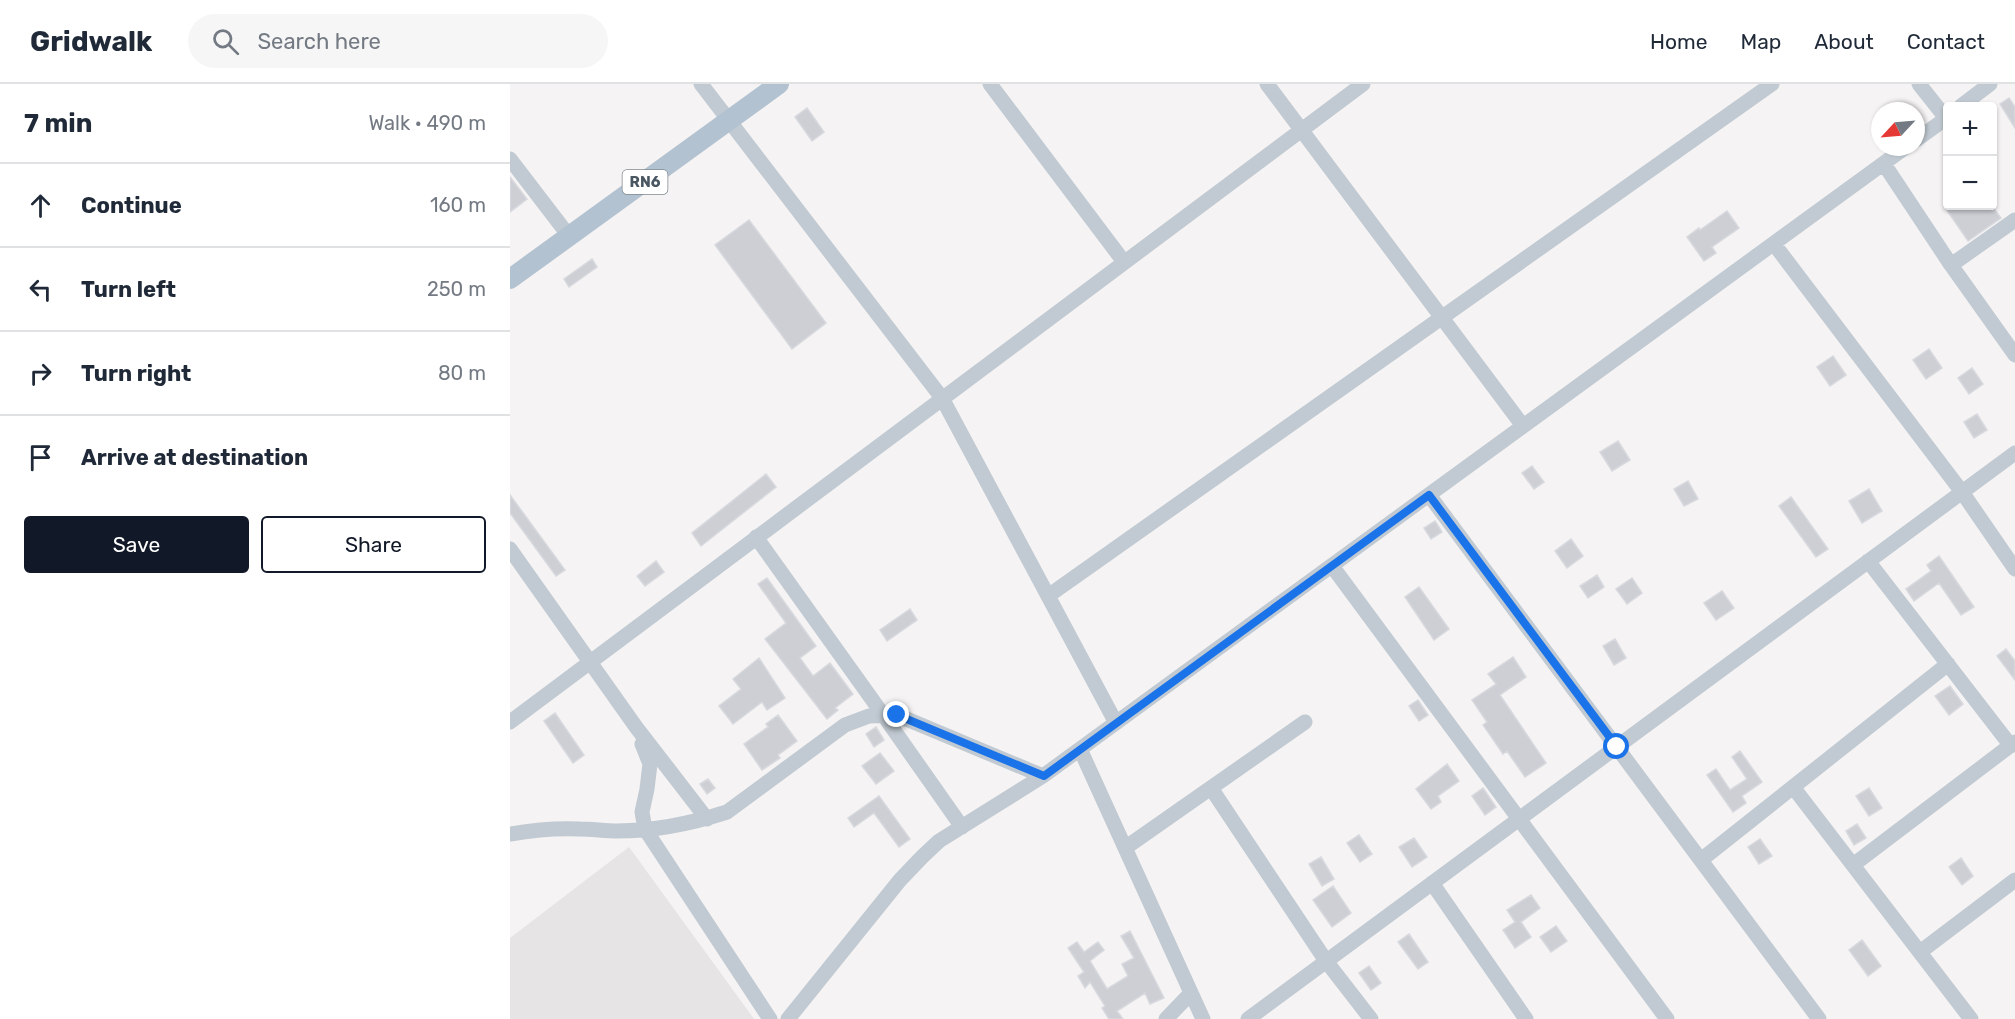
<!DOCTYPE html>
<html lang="en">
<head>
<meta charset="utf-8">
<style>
	:root { --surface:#fff; --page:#f6f6f7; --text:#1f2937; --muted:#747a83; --line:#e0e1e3; --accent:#111827 }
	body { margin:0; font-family:Rubik,sans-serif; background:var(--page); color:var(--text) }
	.controls { position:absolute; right:18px; top:18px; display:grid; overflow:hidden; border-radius:6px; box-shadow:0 2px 4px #0004 }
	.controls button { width:54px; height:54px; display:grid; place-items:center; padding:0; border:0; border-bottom:2px solid var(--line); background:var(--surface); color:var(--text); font:30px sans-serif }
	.compass { position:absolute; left:1361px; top:18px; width:54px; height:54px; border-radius:50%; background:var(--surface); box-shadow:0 2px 4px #0004; rotate:244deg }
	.stop { position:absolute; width:18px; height:18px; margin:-14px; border:4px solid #1a73e8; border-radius:50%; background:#fff }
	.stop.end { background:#1a73e8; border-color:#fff; box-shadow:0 2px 6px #0008 }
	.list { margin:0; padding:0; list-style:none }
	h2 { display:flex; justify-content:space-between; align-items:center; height:78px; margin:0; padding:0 24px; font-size:26px }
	h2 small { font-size:20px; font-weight:400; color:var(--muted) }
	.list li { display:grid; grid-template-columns:39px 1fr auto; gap:18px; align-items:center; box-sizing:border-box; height:84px; padding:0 24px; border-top:2px solid var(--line) }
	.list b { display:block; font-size:22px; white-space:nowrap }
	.list em { font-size:20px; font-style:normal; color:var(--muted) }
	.actions { display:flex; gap:12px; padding:18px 24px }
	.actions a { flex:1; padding:14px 0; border:2px solid var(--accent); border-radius:6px; text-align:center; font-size:21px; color:var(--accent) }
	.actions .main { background:var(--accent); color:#fff }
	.icon { flex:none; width:33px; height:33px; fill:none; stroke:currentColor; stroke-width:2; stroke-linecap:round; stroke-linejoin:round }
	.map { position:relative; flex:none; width:1505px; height:935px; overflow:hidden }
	header { display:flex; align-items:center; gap:36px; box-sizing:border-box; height:84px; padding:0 30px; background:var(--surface); border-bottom:2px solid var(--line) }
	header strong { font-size:28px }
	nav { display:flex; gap:33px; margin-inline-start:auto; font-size:21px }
	.search { width:420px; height:54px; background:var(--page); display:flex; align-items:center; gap:15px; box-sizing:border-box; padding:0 21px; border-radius:33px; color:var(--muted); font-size:22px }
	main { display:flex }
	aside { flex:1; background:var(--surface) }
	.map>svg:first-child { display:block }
</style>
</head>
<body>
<header>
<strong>Gridwalk</strong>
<div class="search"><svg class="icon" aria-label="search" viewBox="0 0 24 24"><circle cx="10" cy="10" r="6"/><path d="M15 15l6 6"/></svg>Search here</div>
<nav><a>Home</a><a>Map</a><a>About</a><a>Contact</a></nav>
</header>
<main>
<aside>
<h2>7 min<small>Walk · 490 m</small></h2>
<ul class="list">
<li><svg class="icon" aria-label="ahead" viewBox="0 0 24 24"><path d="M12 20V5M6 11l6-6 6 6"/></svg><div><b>Continue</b></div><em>160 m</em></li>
<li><svg class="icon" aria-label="left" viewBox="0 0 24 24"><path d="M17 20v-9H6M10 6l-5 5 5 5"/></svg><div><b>Turn left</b></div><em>250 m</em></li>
<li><svg class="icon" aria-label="right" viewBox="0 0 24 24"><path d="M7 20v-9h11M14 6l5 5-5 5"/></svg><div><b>Turn right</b></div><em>80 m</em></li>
<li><svg class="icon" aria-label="arrive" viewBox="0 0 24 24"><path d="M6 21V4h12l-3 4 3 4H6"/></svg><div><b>Arrive at destination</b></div></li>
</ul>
<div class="actions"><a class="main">Save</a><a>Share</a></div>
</aside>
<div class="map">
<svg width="1505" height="935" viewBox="0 0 1505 935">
	<rect width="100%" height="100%" fill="#f5f3f3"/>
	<!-- education -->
	<path fill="#e6e4e5" d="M119,763L244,935H0V854Z"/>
	<!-- building -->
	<path fill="#cdcfd5" stroke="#d7d9de" stroke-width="1.5" d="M1499,14L1505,23V44L1490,20Z
		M297,24L314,48L302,57L285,33Z
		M0,93L17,115L0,128Z
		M1434,122H1482L1491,134L1458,157Z
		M1217,127L1229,144L1202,163L1206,169L1194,177L1177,153L1189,144L1190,146Z
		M239,136L316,239L282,265L205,161Z
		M82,175L87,183L59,203L54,195Z
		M1419,265L1432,284L1416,295L1403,276Z
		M1323,272L1336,291L1320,302L1307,283Z
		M1462,284L1473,300L1459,310L1448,294Z
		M1467,330L1477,346L1464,354L1454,338Z
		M1108,357L1120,376L1102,387L1090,368Z
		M1022,382L1034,398L1024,405L1012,389Z
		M256,390L266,403L191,462L182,449Z
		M1178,397L1188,415L1174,422L1164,405Z
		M1359,405L1372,427L1352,439L1339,417Z
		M0,411L55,486L46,492L0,429Z
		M1281,413L1318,465L1306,473L1269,422Z
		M925,437L932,448L921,455L914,444Z
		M1061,455L1073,472L1057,484L1045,467Z
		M1429,472L1464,523L1451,531L1429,499L1404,517L1396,505L1421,487L1417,481Z
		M146,477L154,488L135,502L127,492Z
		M1087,491L1094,503L1078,514L1070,502Z
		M257,494L306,562L290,574L303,592L320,579L343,610L325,624L328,626L317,635L255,555L276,539L248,500Z
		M1122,494L1132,509L1117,520L1106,505Z
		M909,503L939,545L924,556L895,513Z
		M1212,507L1224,524L1206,536L1194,519Z
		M400,525L407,536L377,557L370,546Z
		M1105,555L1116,574L1104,581L1093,562Z
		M1496,565L1505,577V596L1487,572Z
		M1003,573L1016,593L990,611L1036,679L1015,693L997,667L993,670L973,641L977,638L962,616L986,600L978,590Z
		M249,574L275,614L257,626L252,618L223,640L209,622L231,605L223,595Z
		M1440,602L1453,620L1439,631L1425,612Z
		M908,616L918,631L909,637L899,622Z
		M45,629L74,671L63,679L34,637Z
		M268,631L287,657L268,671L270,674L252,686L234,660L258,643L256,640Z
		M366,643L374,656L364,663L356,650Z
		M1230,667L1252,698L1232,712L1236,719L1223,728L1197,691L1206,685L1220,706L1237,695L1222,673Z
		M370,669L384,687L366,700L352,682Z
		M937,680L949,697L928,712L931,718L921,725L906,705Z
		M198,695L205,704L197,710L190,700Z
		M973,704L986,723L975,731L962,712Z
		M1359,704L1372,724L1359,732L1346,712Z
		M369,712L400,755L389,763L364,729L344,743L338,734Z
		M1347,740L1356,754L1344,761L1336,747Z
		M849,751L862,770L850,778L837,759Z
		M904,754L917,773L902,783L889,763Z
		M1250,755L1262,772L1249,780L1238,763Z
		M811,773L824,795L812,802L799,780Z
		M1451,774L1463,792L1452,801L1439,783Z
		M823,802L841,829L822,843L803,816Z
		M1021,811L1030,824L1011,838L1021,853L1005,864L993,846L1005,838L997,826Z
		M1046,842L1057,857L1041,868L1030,853Z
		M620,847L654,914L640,920L635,909L607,927L613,935H599L592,924L595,922L580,898L575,904L568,892L574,888L558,864L567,858L574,868L588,858L594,866L580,877L597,905L618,892L612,880L624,874L611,852Z
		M899,850L918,878L908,885L888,858Z
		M1352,856L1371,882L1358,892L1339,866Z
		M859,882L871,899L861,906L849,889Z"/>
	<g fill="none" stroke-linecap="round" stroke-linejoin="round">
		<!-- minor -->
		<path stroke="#c1cad2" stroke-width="15" d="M191,0L432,314L606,639
			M480,0L614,178
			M757,0L1013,342
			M1409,0L1436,34
			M1451,22L1480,0
			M1406,56L1438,33
			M0,75L59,152
			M1374,80L1441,181L1505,271
			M1264,160L1452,408L1505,485
			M1441,181L1505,136
			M919,411L1309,935
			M246,453L374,632L452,743
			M0,465L126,643L197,735
			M1358,477L1501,662
			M822,482L1157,935
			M538,512L1262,0
			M0,638L853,0
			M132,660L140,680L137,705L132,728L135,745L260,935
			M570,665L693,935
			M1283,703L1461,935
			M701,704L816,877L861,935
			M0,750C23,746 46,744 70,745C82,745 95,747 107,747C143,747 183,739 217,728L335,641L359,632L387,631L533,692
			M615,764L795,638
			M1191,776L1438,580
			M1343,781L1505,658
			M922,799L1016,935
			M1410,868L1505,796
			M278,935L390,796L412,773L429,757L533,692L1396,63
			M656,935L681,909
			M738,935L1505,369"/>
		<!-- major -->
		<path stroke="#b3c2d1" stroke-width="20" d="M0,195L269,0"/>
	</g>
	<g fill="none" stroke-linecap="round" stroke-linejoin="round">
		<!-- route -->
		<path stroke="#1a73e8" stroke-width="8" d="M387,631L534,692L919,411L1107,663"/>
	</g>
	<g text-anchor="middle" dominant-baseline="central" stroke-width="5" stroke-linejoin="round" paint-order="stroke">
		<!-- shield labels -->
		<rect fill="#fff" stroke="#808990" stroke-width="1.5" x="112.5" y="86" width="45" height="24" rx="4.5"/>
		<g font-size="15" font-weight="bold" fill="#4a5661">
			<text x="135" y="98">RN6</text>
		</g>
	</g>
</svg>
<div class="controls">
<button>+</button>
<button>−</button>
</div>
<svg class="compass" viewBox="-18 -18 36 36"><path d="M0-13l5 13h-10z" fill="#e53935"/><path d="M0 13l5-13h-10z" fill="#747a83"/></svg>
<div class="stop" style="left:1107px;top:663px"></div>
<div class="stop end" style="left:387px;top:631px"></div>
</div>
</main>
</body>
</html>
